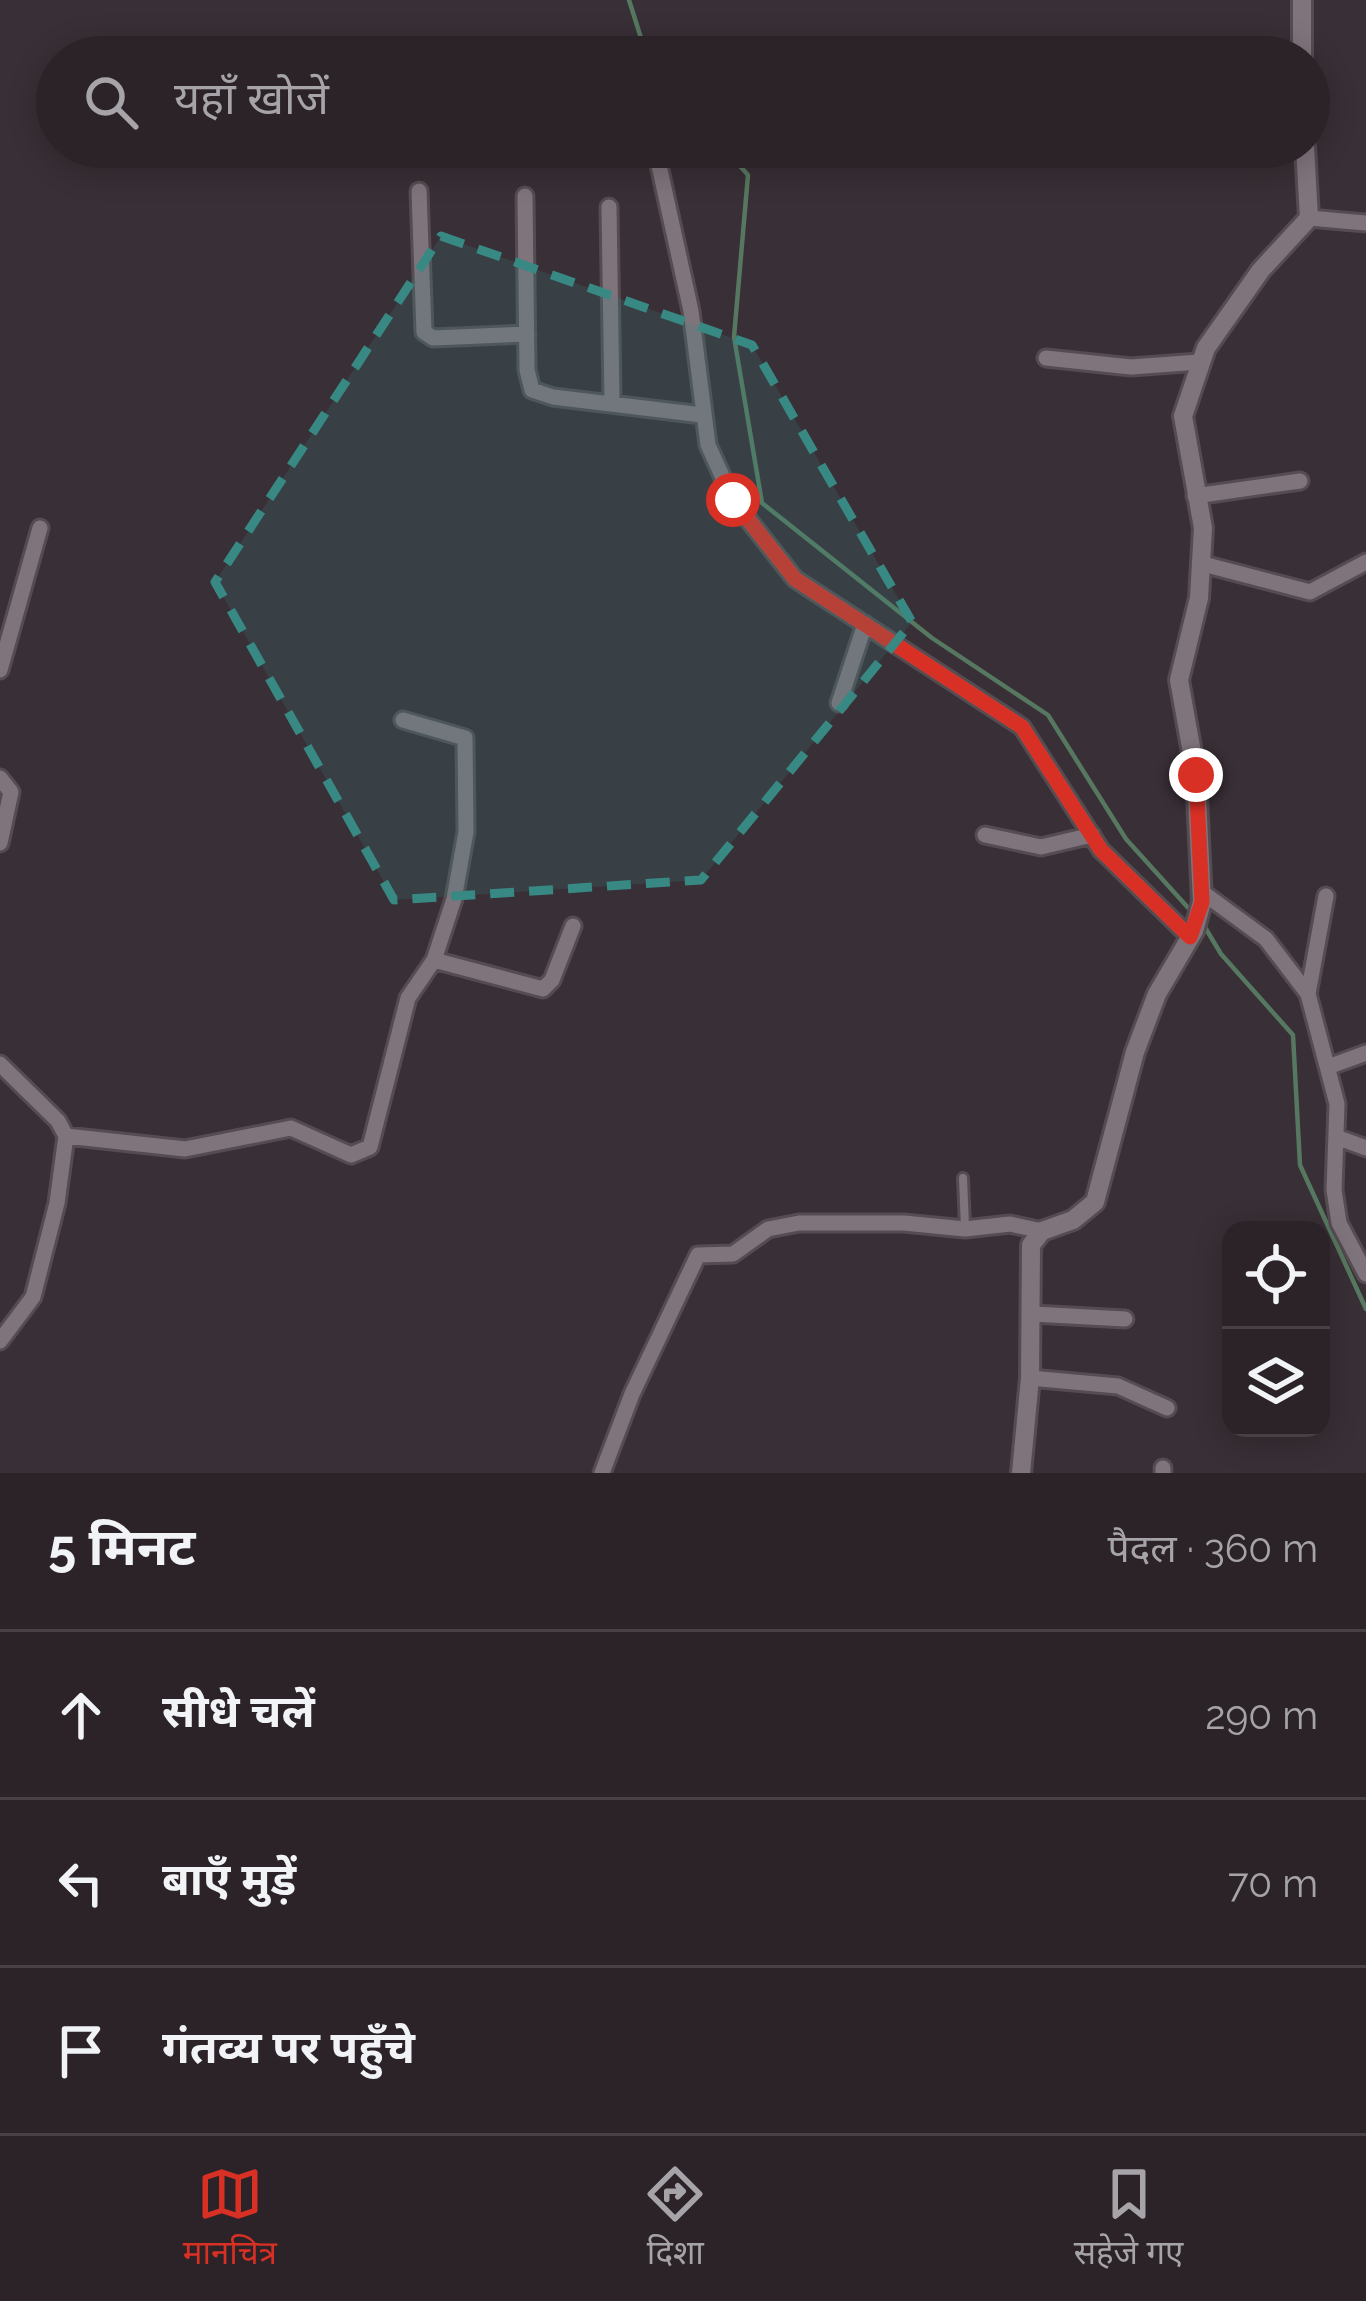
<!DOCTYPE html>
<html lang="hi">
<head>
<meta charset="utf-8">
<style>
	:root { --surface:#2b2328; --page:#332b30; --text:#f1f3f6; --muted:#a6a4a8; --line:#474045; --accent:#d93025 }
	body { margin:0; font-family:Raleway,"Noto Sans Devanagari",sans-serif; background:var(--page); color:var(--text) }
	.controls { position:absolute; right:36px; bottom:36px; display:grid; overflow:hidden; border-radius:24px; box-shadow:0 6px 30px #0003 }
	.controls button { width:108px; height:108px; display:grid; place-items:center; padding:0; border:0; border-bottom:3px solid var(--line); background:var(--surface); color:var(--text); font:60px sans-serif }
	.stop { position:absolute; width:36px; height:36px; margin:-27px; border:9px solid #d93025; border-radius:50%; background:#fff }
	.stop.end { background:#d93025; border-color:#fff; box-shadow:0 3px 12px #0008 }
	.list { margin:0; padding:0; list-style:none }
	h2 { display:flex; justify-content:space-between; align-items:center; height:156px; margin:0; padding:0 48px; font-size:51px }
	h2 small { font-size:39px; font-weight:400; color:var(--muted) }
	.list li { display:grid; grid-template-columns:78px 1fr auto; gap:36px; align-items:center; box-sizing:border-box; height:168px; padding:0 48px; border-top:3px solid var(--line) }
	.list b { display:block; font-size:45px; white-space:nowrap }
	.list em { font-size:39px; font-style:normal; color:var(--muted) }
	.icon { flex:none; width:66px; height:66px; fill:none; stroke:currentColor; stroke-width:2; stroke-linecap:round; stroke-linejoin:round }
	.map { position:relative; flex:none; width:1366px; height:1473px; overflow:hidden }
	.search { position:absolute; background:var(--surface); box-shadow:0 6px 30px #0003; left:36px; right:36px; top:36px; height:132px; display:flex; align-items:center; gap:30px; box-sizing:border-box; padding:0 42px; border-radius:66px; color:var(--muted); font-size:45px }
	.sheet { height:660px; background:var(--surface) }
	nav { display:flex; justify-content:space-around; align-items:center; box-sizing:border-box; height:168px; border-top:3px solid var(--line); background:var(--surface); font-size:33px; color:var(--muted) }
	nav a { display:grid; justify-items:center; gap:6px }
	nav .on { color:var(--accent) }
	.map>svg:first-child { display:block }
</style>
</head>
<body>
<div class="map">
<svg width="1366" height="1473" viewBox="0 0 1366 1473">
	<rect width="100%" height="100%" fill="#392f36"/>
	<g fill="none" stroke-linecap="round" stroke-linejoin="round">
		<!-- stream -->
		<path stroke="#577860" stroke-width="4.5" d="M629,0L647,57
			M723,147L748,175L734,337L762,503L932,638L1048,715L1126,839L1191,911
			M1203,924L1221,954L1293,1035L1300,1165L1366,1309"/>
		<defs>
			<path id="service" d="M963,1178L965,1227"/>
			<path id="minor" d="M655,147L691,311L708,445L733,500L795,579L1022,727L1101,850L1190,937
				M419,191L424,332L433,338L527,334
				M525,196L527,370L532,390L553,397L702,415
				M609,207L612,401
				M1309,218L1366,223
				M1046,358L1131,367L1199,362
				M1195,496L1300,481
				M1203,564L1310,592L1366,562
				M0,670L40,528
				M839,703L865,624
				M0,778L11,792L0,843
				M985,835L1041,847L1092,835
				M1202,892L1266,939L1308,994L1337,1104L1334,1190L1339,1223L1366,1274
				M434,960L543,989L552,980L573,926
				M1308,994L1326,896
				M0,1064L58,1121L66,1136L57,1203L33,1297L0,1341
				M1328,1067L1366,1053
				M66,1136L185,1149L291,1128L351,1155L370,1147L408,998L434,960L454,899L466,832L465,738L403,720
				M1339,1138L1366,1148
				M1033,1314L1125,1319
				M1030,1378L1118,1386L1167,1408
				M602,1473L632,1394L698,1255L733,1254L768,1229L799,1223H904L965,1229L1010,1224L1042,1231
				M1163,1473V1468"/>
			<path id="tertiary" d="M1302,57V0
				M1021,1473L1030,1378L1031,1245L1042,1231L1073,1220L1095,1202L1135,1052L1157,994L1194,931L1202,902L1196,775L1179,680L1199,598L1203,528L1183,416L1206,348L1261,270L1309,218L1305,147"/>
		</defs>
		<!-- service casing -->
		<use href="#service" stroke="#544c51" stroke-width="14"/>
		<!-- minor casing -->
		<use href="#minor" stroke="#544c51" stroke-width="21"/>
		<!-- tertiary casing -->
		<use href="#tertiary" stroke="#544c51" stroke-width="24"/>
		<!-- service -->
		<use href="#service" stroke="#80747c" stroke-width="8"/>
		<!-- minor -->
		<use href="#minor" stroke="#80747c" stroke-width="15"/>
		<!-- tertiary -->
		<use href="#tertiary" stroke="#80747c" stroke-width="18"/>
	</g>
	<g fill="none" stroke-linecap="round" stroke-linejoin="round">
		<!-- route -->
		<path stroke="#d93025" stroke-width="15" d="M733,500L795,579L1022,727L1101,850L1190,937L1202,902L1196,775"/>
	</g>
	<!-- marked area -->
	<path fill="#388983" fill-opacity="0.2" stroke="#388983" stroke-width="9" stroke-dasharray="24 15" stroke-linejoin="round" d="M441,236L752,345L912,622L701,880L394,900L215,582Z"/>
</svg>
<div class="controls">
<button><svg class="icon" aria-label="locate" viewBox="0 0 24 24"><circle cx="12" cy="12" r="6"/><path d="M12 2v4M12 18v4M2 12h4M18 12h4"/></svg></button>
<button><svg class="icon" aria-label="layers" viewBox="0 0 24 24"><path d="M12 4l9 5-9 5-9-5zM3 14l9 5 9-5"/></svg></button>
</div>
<div class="stop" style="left:733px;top:500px"></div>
<div class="stop end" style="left:1196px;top:775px"></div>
<div class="search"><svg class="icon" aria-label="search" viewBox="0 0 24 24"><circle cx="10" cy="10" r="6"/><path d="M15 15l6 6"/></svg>यहाँ खोजें</div>
</div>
<section class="sheet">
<h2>5 मिनट<small>पैदल · 360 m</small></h2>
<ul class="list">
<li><svg class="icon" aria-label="ahead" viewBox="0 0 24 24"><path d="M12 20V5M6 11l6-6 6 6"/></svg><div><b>सीधे चलें</b></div><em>290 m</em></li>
<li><svg class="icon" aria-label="left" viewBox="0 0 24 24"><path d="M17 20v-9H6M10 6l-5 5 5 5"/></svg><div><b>बाएँ मुड़ें</b></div><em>70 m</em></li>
<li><svg class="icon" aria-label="arrive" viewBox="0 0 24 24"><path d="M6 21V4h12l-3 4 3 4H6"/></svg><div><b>गंतव्य पर पहुँचे</b></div></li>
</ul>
</section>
<nav>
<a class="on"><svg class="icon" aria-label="map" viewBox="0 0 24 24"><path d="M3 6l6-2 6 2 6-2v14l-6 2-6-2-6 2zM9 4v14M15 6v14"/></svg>मानचित्र</a>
<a><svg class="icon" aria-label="directions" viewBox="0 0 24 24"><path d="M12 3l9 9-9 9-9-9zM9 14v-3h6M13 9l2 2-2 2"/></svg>दिशा</a>
<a><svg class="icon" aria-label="saved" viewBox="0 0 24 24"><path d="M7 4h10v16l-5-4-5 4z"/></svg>सहेजे गए</a>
</nav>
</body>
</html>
